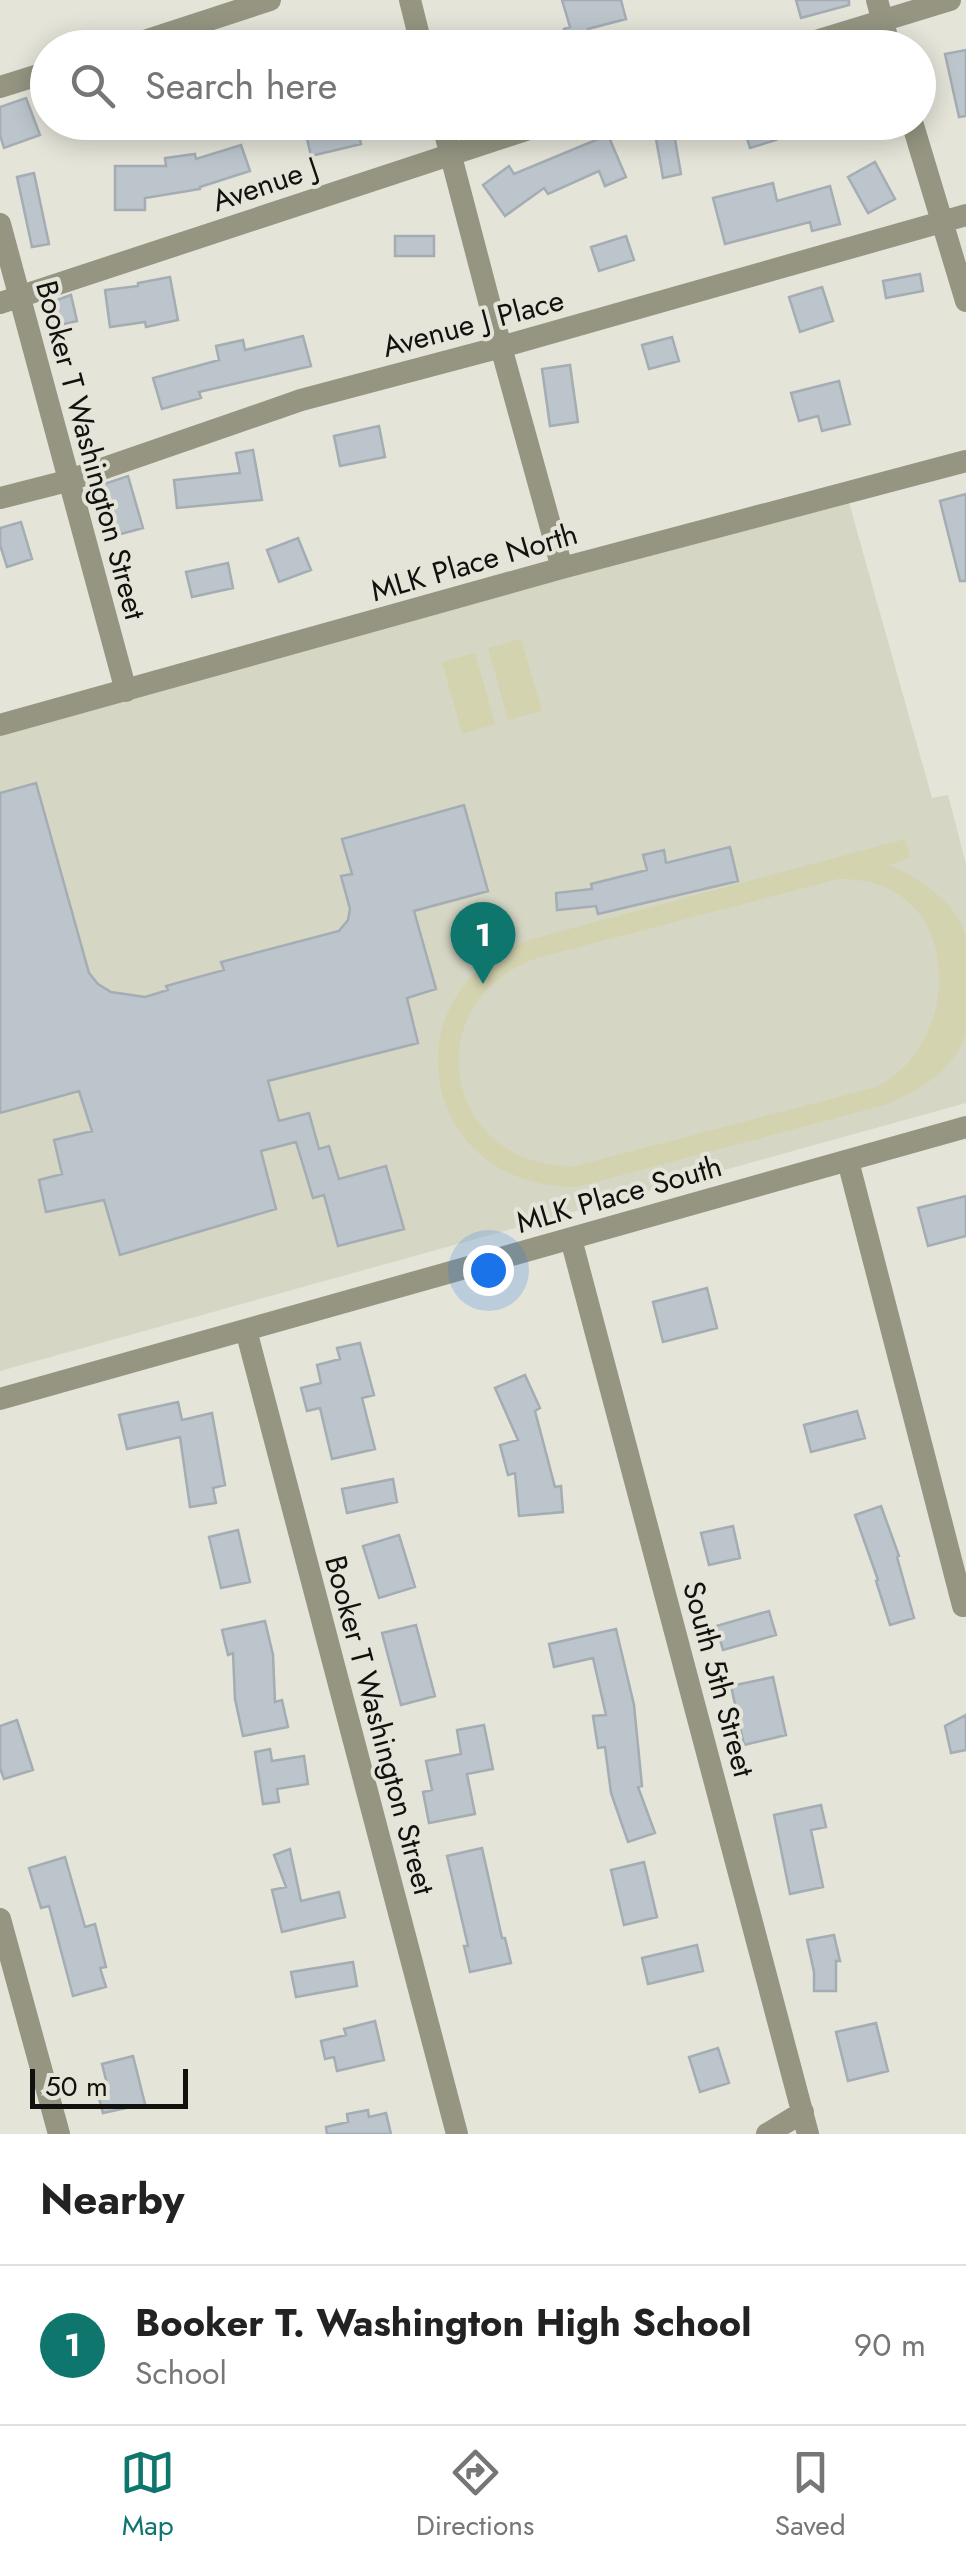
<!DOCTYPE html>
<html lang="en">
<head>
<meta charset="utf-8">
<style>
	:root { --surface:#fff; --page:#f6f6f6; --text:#222; --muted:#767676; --line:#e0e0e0; --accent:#0f766e }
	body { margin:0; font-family:Jost,sans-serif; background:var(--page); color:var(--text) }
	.scale { position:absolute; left:30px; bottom:25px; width:158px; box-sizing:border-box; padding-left:10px; border:5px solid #11110e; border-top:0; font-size:28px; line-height:35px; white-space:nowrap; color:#11110e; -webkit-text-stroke:8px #e4e4d9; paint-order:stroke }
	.you { position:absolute; left:488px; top:1270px; width:35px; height:35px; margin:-25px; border:8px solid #fff; border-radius:50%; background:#1a73e8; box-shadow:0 0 0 15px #1a73e833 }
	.badge { display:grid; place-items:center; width:65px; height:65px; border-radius:50%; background:var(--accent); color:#fff; font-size:32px; font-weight:700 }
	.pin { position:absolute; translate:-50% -82px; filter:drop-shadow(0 2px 5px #0008) }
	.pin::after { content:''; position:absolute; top:52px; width:35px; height:30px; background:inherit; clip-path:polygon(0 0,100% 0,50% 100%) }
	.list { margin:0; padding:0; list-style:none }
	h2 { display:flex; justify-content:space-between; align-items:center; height:130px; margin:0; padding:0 40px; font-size:42px }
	h2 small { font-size:32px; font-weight:400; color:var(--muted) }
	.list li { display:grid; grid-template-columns:65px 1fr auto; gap:30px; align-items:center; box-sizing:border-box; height:160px; padding:0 40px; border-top:2px solid var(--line) }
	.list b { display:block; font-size:38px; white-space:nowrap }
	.list p { margin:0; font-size:32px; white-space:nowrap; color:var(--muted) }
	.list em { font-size:32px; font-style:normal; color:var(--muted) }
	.icon { flex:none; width:55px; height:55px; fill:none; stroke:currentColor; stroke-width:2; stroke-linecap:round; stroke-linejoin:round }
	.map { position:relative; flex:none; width:966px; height:2134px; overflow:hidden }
	.search { position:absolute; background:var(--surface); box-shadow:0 5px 25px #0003; left:30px; right:30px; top:30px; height:110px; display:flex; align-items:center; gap:25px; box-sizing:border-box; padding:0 35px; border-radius:55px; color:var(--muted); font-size:38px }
	.sheet { height:290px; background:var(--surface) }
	nav { display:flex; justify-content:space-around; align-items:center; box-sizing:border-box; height:140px; border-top:2px solid var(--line); background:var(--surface); font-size:28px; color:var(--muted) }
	nav a { display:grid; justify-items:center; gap:5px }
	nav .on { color:var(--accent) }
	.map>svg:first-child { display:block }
</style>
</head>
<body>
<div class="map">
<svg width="966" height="2134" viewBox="0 0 966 2134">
	<rect width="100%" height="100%" fill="#e4e4d9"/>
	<!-- built -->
	<path fill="#d6d6c5" d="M848,499L932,798L948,795L966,864V1103L0,1371V736Z"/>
	<!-- green -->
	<path fill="#d4d3af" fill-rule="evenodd" d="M521,639L542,711L508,720L488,648Z
		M475,653L495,724L462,734L442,662Z
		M905,839L910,858L889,865C918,877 960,905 966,938C966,952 966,970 966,985C966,999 966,1018 966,1032C958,1068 914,1095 881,1106L577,1187C420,1189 383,991 532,939ZM838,879C966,876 966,1043 876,1087L575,1166C444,1169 413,1002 537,958Z"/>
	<!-- building -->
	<path fill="#bbc5cb" stroke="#a3adb3" stroke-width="2.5" d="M562,0H621L626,19L588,29L593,48H569L564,29L570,27Z
		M796,0H849V5L801,18Z
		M966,50V116L959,117L945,54Z
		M26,98L40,135L4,148L0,135V107Z
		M338,122H356L361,144L311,156L305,130Z
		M653,122H672L681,174L663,178Z
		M742,122H770L776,140L750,148Z
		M608,135L626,177L605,186L599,171L548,194L544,188L505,216L483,185L509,166L514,174Z
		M241,145L250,171L200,187V189L145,198V210H115V166H166L165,158L195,154L196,159Z
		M875,162L895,199L868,213L848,177Z
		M34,173L49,244L32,247L17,177Z
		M773,183L777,201L830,186L840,224L812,231L810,222L725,244L713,198Z
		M395,236H434V256H395Z
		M626,236L634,260L599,271L591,247Z
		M920,274L923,291L886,298L883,281Z
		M170,277L178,320L146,327L145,322L110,327L105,290L138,286V283Z
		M822,287L833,321L800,332L789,297Z
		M71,295L77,321L48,328L43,305Z
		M303,336L311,366L199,392L201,398L162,409L153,378L219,360L216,346L243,340L245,350Z
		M672,337L679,361L649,369L642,345Z
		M570,365L578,422L550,426L542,369Z
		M839,381L850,424L822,431L818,416L799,421L791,393Z
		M379,426L385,457L340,466L334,436Z
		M253,450L262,500L177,508L174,480L240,473L236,453Z
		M128,476L143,528L106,538L92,488Z
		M966,494V581H960L940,501Z
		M21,522L32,559L7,567L0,545V528Z
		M298,538L311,570L279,582L267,550Z
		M228,563L233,588L192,597L186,572Z
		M36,783L89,973L98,984L111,992L145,997L168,990L166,986L224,970L221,962L339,931L348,920L350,909L341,876L352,874L342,839L464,805L488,891L414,911L436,989L407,998L418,1043L268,1081L279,1121L309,1113L319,1149L329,1146L339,1179L386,1166L404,1229L338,1246L324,1195L313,1198L296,1142L261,1151L276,1209L120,1255L104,1200L46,1212L39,1180L62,1174L54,1140L92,1131L79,1091L0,1113V793Z
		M730,847L738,881L598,914L596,906L557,910L556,893L592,889L591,884L647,870L643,855L664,850L666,863Z
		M966,1196V1236L928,1246L918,1208Z
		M707,1288L717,1328L663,1342L653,1302Z
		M360,1343L374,1395L362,1398L375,1449L332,1459L320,1408L307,1411L301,1388L321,1383L317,1365L340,1359L337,1348Z
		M525,1375L540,1408L535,1411L555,1487L561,1486L563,1512L519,1516L515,1473L508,1475L500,1445L518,1440L495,1388Z
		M178,1402L182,1420L212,1413L225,1485L213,1488L216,1503L190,1507L180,1437L127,1449L119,1415Z
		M857,1411L865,1438L811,1452L804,1425Z
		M393,1479L397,1502L347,1513L342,1489Z
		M881,1506L899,1556L897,1557L914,1618L890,1625L876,1581L878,1580L855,1515Z
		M733,1526L740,1558L709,1565L701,1533Z
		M238,1530L250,1582L221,1588L209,1537Z
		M399,1535L415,1587L379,1598L363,1546Z
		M769,1611L776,1635L723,1650L716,1626Z
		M265,1621L273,1655L275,1702L282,1700L288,1727L243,1736L235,1699L233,1653L228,1655L222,1630Z
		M416,1625L435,1696L401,1705L382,1633Z
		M616,1629L634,1705L642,1786L638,1787L655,1833L628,1842L611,1793L605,1747L598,1748L593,1716L606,1715L593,1658L554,1667L549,1644Z
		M773,1677L786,1735L744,1745L731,1686Z
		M966,1715V1750L951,1753L945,1726Z
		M17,1720L33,1770L4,1779L0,1768V1726Z
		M484,1725L493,1769L467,1774L475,1814L429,1823L423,1792L432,1790L426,1761L461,1754L457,1730Z
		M270,1749L272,1761L304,1756L308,1784L277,1789L279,1802L263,1804L255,1752Z
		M821,1805L826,1827L811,1830L823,1887L790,1894L774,1815Z
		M482,1848L502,1938H505L511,1963L470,1972L464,1946H468L447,1856Z
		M290,1849L301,1901L339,1892L345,1917L282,1932L272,1890L286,1887L274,1855Z
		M65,1857L85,1927L95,1924L106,1967L100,1968L106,1987L73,1996L49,1906L41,1908L29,1868Z
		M644,1862L657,1917L624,1925L611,1870Z
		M834,1935L840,1961H836V1991H814V1972L807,1940Z
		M697,1945L703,1971L648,1984L642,1958Z
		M353,1962L357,1986L296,1997L291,1972Z
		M375,2021L384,2060L337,2071L334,2057L325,2059L321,2041L346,2035L344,2029Z
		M876,2023L888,2071L848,2081L836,2032Z
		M718,2048L729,2083L700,2092L689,2057Z
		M133,2056L145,2104L103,2113L98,2095L109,2092L102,2064Z
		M368,2110L369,2117L386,2113L391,2134H327L326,2127L348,2122L347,2114Z"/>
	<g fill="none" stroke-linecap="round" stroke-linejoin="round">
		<!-- minor -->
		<path stroke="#959582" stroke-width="22" d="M410,0L422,48
			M877,0L890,48
			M123,48L270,0
			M793,48L950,0
			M0,87L48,72
			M442,122L501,347L562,568
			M912,122L966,301
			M0,224L126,691
			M0,303L550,122
			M0,498L67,481L301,400L501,347L966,215
			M0,725L562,568L966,461
			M848,1161L963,1606
			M571,1239L808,2134
			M246,1330L457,2134
			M0,1399L966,1127
			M0,1919L59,2134
			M767,2134L803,2112"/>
	</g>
	<g text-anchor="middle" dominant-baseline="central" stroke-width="8" stroke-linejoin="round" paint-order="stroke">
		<!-- street labels -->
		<g font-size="30" fill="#11110e" stroke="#e4e4d9">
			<text transform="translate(265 184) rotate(-19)">Avenue J</text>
			<text transform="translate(473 323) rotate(-15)">Avenue J Place</text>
			<text transform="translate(91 450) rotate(75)">Booker T Washington Street</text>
			<text transform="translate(474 562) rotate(-16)">MLK Place North</text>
			<text transform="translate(619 1194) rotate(-16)">MLK Place South</text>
			<text transform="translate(719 1679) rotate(75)">South 5th Street</text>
			<text transform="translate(380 1725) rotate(75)">Booker T Washington Street</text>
		</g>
	</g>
</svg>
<div class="scale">50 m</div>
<div class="you"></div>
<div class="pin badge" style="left:483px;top:984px">1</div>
<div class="search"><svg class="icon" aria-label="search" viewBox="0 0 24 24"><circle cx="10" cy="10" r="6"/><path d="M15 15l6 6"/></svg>Search here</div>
</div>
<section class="sheet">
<h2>Nearby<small></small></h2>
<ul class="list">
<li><span class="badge">1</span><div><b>Booker T. Washington High School</b><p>School</p></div><em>90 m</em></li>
</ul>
</section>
<nav>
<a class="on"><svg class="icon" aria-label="map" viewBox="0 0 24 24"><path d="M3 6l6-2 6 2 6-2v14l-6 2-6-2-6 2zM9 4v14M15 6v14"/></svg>Map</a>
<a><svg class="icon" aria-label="directions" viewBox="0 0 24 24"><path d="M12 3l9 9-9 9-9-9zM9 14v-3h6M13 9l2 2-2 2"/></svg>Directions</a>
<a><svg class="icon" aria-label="saved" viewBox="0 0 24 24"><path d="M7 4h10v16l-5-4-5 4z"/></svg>Saved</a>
</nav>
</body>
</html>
